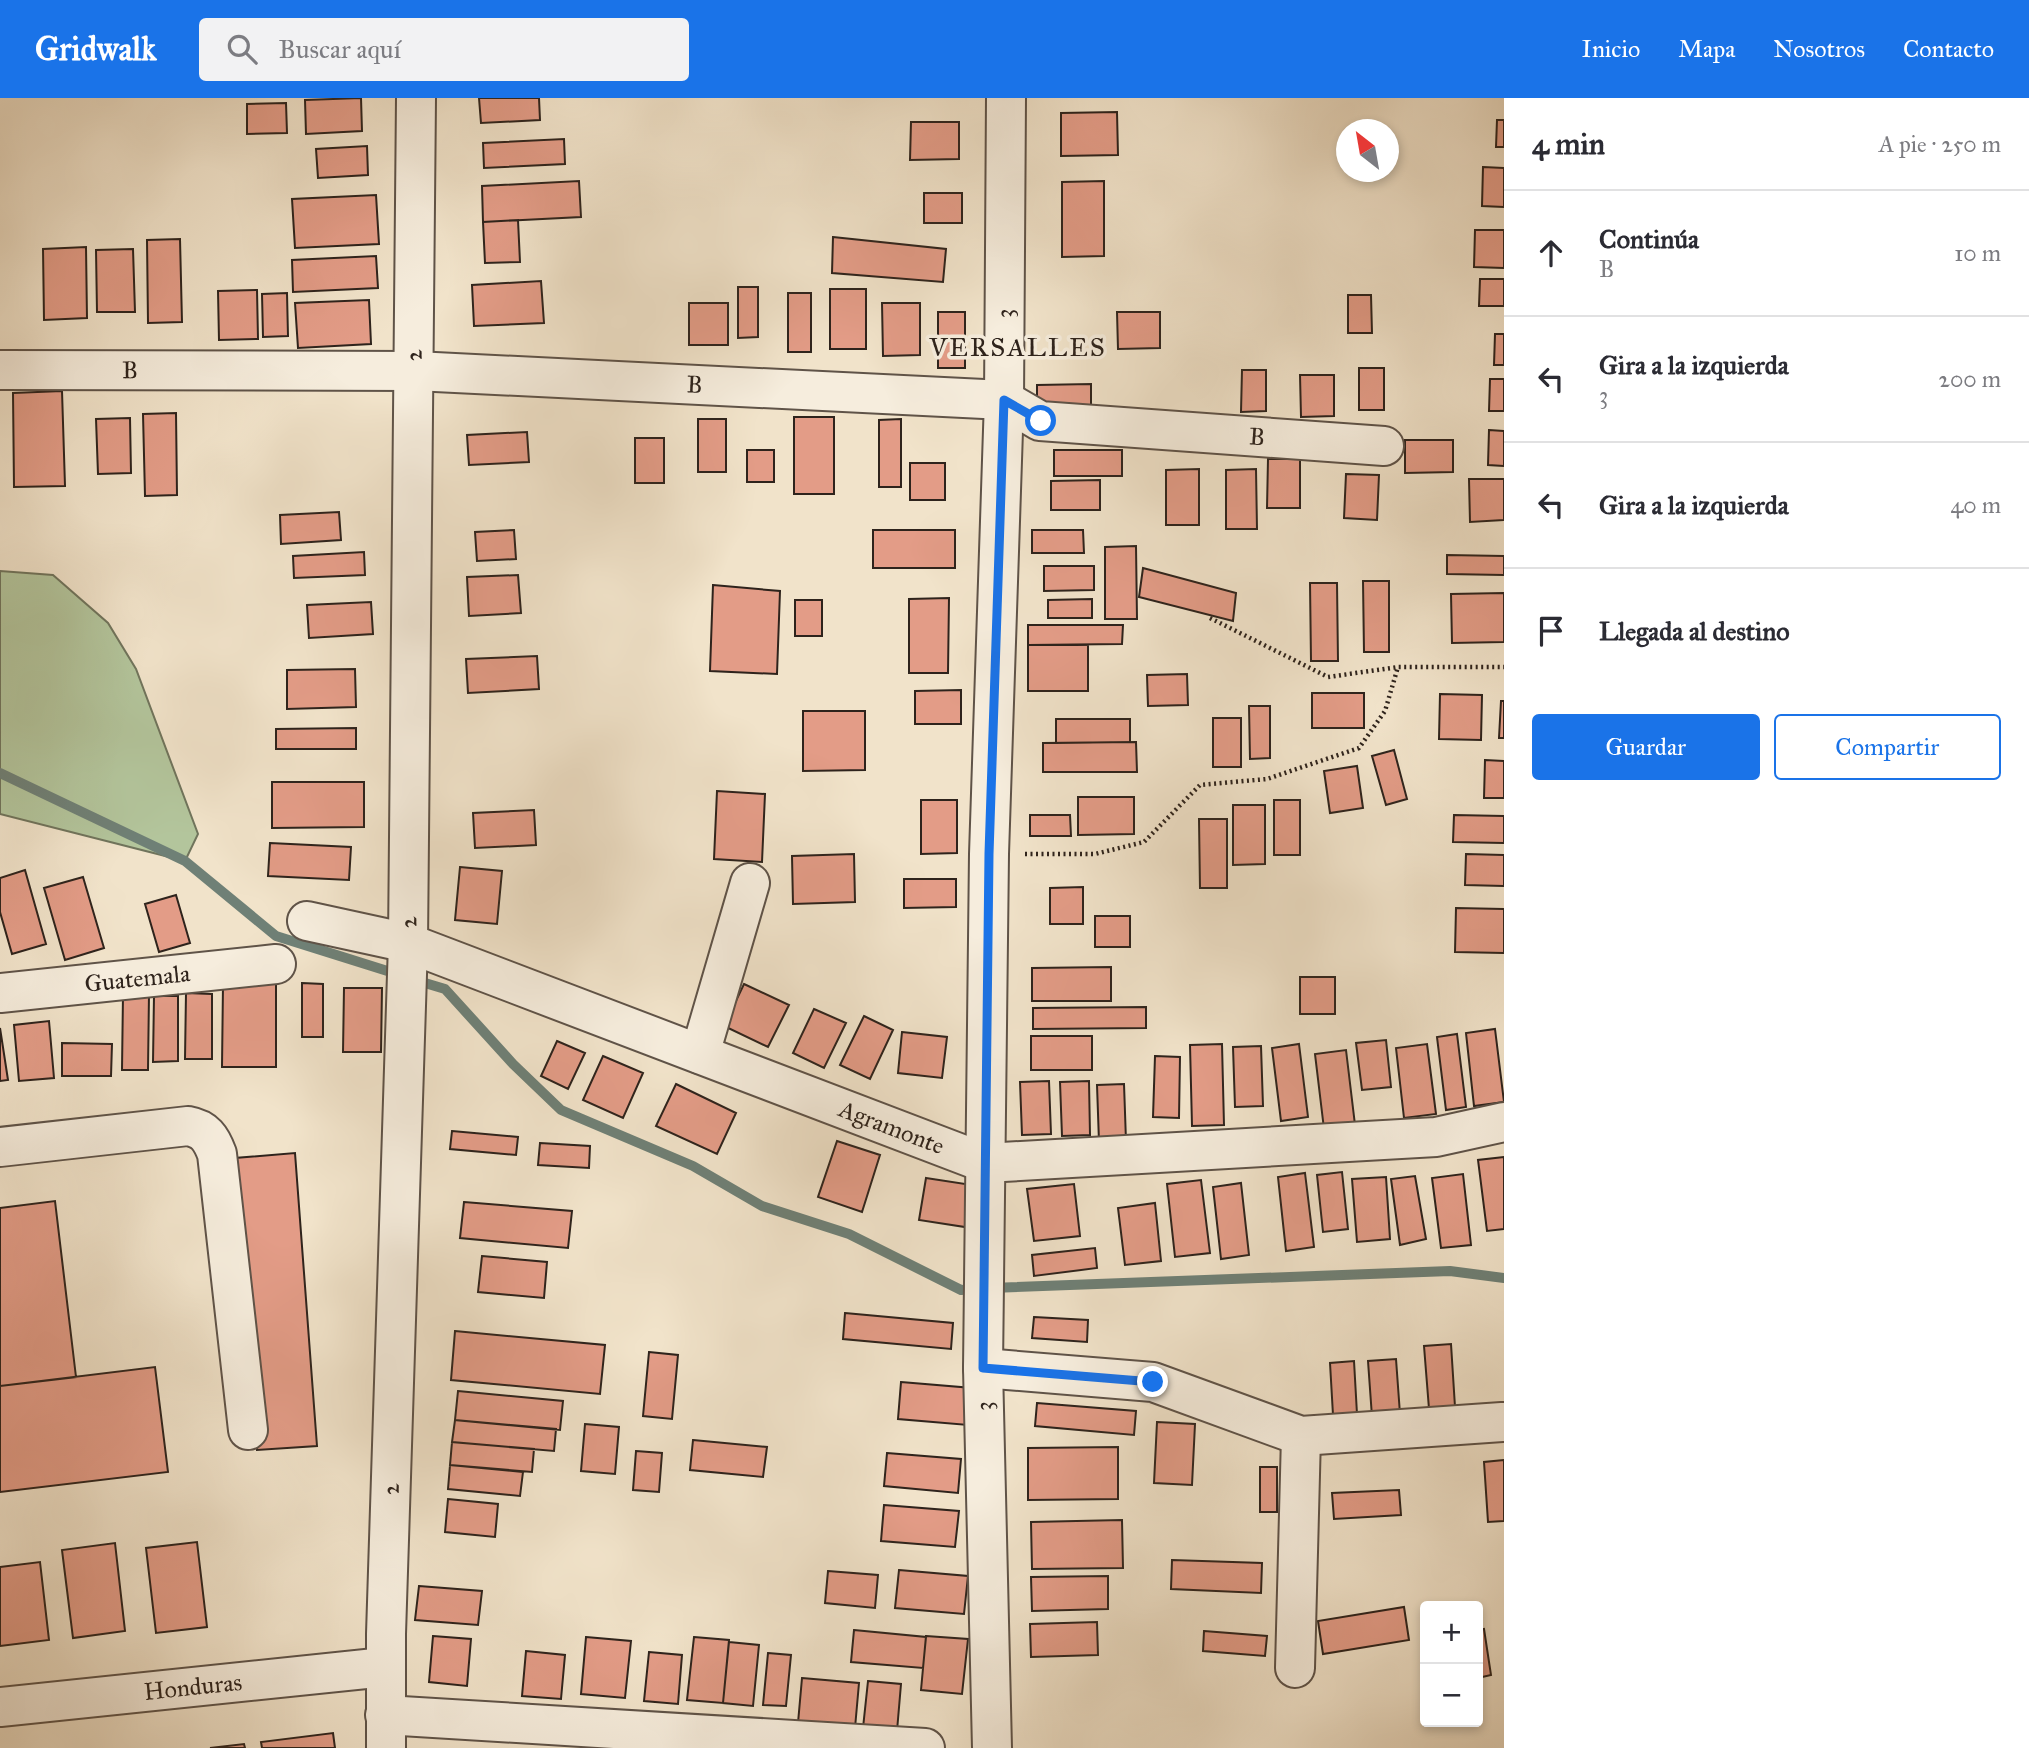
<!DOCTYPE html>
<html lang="es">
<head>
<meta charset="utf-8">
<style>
	:root { --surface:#fff; --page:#f2f2f3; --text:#2b2b33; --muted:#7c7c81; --line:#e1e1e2; --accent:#1a73e8 }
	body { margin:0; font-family:"IM FELL Great Primer",serif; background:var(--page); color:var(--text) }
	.controls { position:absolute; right:21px; bottom:21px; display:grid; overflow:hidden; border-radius:7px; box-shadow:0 4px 10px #0003 }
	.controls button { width:63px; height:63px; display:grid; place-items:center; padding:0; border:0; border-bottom:2px solid var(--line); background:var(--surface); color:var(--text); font:35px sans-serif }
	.compass { position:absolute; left:1336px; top:21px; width:63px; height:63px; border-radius:50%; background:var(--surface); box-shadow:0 4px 10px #0003; rotate:329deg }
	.stop { position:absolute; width:21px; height:21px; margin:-16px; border:5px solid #1a73e8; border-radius:50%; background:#fff }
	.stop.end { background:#1a73e8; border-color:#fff; box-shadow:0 2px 7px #0008 }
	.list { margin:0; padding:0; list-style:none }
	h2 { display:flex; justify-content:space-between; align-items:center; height:91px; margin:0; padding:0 28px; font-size:30px }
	h2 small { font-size:23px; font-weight:400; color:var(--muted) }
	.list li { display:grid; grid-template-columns:46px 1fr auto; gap:21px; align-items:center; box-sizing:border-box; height:126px; padding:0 28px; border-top:2px solid var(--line) }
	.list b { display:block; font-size:26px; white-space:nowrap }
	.list p { margin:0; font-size:23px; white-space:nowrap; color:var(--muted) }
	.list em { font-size:23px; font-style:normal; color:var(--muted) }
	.actions { display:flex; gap:14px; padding:21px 28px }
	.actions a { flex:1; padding:16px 0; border:2px solid var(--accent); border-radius:7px; text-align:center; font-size:24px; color:var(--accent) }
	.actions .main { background:var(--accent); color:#fff }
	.icon { flex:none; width:38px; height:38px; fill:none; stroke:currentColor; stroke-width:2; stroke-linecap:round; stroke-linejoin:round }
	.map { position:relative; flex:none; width:1504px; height:1650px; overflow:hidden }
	header { display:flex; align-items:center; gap:42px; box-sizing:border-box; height:98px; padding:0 35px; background:var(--accent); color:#fff }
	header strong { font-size:33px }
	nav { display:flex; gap:38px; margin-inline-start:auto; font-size:24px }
	.search { width:490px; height:63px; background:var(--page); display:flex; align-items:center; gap:18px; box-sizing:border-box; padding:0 24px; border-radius:7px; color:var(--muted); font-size:26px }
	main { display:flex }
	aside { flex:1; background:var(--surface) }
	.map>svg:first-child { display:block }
</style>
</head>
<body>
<header>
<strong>Gridwalk</strong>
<div class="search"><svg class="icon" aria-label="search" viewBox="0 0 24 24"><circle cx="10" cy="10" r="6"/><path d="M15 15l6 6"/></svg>Buscar aquí</div>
<nav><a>Inicio</a><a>Mapa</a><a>Nosotros</a><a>Contacto</a></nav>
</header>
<main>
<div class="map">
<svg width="1504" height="1650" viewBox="0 0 1504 1650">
	<rect width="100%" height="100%" fill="#f1e3ca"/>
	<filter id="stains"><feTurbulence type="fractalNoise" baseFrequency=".00286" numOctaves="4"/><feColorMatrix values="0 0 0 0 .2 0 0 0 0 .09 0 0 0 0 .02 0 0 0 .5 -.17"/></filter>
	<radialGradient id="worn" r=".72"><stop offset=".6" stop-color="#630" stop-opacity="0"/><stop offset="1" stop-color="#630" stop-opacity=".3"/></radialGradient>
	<!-- green -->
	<path fill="#b3c59c" stroke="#70745c" stroke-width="2" d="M0,473L53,477L108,525L136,571L198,736L185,763L0,716Z"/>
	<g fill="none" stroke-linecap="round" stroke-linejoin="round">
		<!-- stream -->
		<path stroke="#6f8076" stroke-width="10" d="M0,675L185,763L276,838L397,876
			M415,882L445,891L513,966L561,1012L693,1068L762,1108L849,1136L961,1192L976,1191
			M991,1190L1450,1173L1504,1180"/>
	</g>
	<!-- building -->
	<path fill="#e39c87" stroke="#2e231c" stroke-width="2" d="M361,0L362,33L306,36L305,2Z
		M479,0H539L540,22L481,25Z
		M286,5L287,35L247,36V6Z
		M1117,14L1118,57L1061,58V15Z
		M1497,22H1504V49H1496Z
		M911,24H959V61L910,62Z
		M564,41L565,66L484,70L483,45Z
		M367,48L368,77L318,80L316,51Z
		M1483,69L1504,70V109L1482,108Z
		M579,83L581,119L483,124L482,88Z
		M1104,83V158L1062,159V84Z
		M924,95H962V125H924Z
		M376,97L379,146L295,150L292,101Z
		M518,122L520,164L485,165L483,124Z
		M1475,132H1504V170L1474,169Z
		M833,139L946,151L943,184L832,175Z
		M180,141L182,224L148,225L147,142Z
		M86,149L87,220L44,222L43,151Z
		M133,151L135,214H97L96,152Z
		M376,158L378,190L293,194L292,162Z
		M1480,181H1504V208H1479Z
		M541,183L544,225L474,228L472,187Z
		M738,189H758V239L738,240Z
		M830,191H866V251H830Z
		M257,192L258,241L219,242L218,193Z
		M287,195L288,238L263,239L262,196Z
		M788,195H811V254H788Z
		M1348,197H1371L1372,235H1348Z
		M369,202L371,246L298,250L295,205Z
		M689,205H728V247H689Z
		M882,205H920V257L883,258Z
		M938,214H965V270H938Z
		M1117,214H1160V250L1118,251Z
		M1495,236H1504V267H1494Z
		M1359,270H1384V312H1359Z
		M1242,272H1266V313L1241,314Z
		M1300,277H1334V318L1301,319Z
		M1490,281H1504V313H1489Z
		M1091,286V315H1037V287Z
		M62,293L65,388L14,389L13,295Z
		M176,315L177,397L145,398L143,316Z
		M794,319H834V396H794Z
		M130,320L131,375L98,376L96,321Z
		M698,321H726V374H698Z
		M901,321V389H879V322Z
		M1489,332L1504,333V368L1488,367Z
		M527,334L529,364L469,367L467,337Z
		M635,340H664V385H635Z
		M1405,342H1453V374L1405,375Z
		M747,352H774V384H747Z
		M1054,352H1122V378H1054Z
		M1268,361H1300V410H1267Z
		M910,365H945V402H910Z
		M1199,371V427H1166V372Z
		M1256,371L1257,431H1226V372Z
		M1346,376L1379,377L1377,422L1344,420Z
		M1469,381H1504V422L1470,424Z
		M1100,382V412H1051V383Z
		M339,414L341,442L281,446L280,417Z
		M514,432L516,461L477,463L475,434Z
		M873,432H955V470H873Z
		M1032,432H1083L1084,455H1032Z
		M1136,448L1137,521H1105V449Z
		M364,454L365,477L294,480L293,458Z
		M1447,457L1504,458V477L1447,476Z
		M1044,468H1094V492L1044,493Z
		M1143,470L1236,495L1233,523L1139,499Z
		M518,477L521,515L469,518L467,479Z
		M1363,483H1389V554H1364Z
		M1310,485H1337L1338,563H1311Z
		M713,487L780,493L777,576L710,573Z
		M1504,495V544L1452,545L1451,496Z
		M949,500L948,575H909V501Z
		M1092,501V520H1048V502Z
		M795,502H822V538H795Z
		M371,504L373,536L309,540L307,507Z
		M1028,527H1123L1122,546L1028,547Z
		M1028,547H1088V593H1028Z
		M537,558L539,591L468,595L466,561Z
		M355,571L356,609L287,611V572Z
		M1187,576L1188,607L1148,608L1147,577Z
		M961,592V626H915V593Z
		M1312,595H1364V630H1312Z
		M1440,596L1482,597L1481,642L1439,641Z
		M1501,603H1504V640H1499Z
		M1249,608H1270V660L1250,661Z
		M803,613H865V672L803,673Z
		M1213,620H1241V669H1213Z
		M1056,621H1130V644L1056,645Z
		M356,630V651H276V631Z
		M1136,644L1137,674H1043V645Z
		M1394,652L1407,701L1386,707L1372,658Z
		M1485,662L1504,663V700H1484Z
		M1357,668L1363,710L1330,715L1324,673Z
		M272,684H364V729L272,730Z
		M717,693L765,696L762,764L714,761Z
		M1078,699H1134V736L1078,737Z
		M921,702H957V755L921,756Z
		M1274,702H1300V757H1274Z
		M1233,707H1265V766L1233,767Z
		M534,712L536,747L475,750L473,715Z
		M1030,717H1070L1071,738H1030Z
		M1454,717L1504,718V745L1453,744Z
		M1199,721H1227V790H1200Z
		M270,745L351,749L349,782L268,778Z
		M854,756L855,804L793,806L792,758Z
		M1466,756L1504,757V788L1465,787Z
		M460,769L502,773L497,826L455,822Z
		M25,772L46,846L12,856L0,814V780Z
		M83,779L104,850L65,862L44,790Z
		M904,781H956V809L904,810Z
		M1083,789V826H1050V790Z
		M176,797L190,845L159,854L145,806Z
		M1456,810L1504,811V855L1455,854Z
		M1095,818H1130V849H1095Z
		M1111,869V903H1032V870Z
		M1300,879H1335V916H1300Z
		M302,885L323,886V939H302Z
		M223,886H276V969H222Z
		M744,886L789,907L768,949L724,928Z
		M344,890H382L381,954H343Z
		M186,895L212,896V961H185Z
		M123,896H149L148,972H122Z
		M154,898H178V963L153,964Z
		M1146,909V930L1033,931V910Z
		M814,911L846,925L824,970L793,955Z
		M864,918L893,932L870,981L840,967Z
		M49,923L54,980L19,983L14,927Z
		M0,930L8,982L0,983Z
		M1495,931L1504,1004L1474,1008L1466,935Z
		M902,934L947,939L942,980L898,975Z
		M1457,936L1466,1009L1446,1012L1437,939Z
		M1031,938H1092V972H1031Z
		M1386,942L1391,989L1362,992L1356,945Z
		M557,943L585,955L568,991L541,978Z
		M62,945L112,946L111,978H62Z
		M1222,946L1224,1027L1192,1028L1190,947Z
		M1299,946L1308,1019L1281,1023L1272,950Z
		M1427,946L1436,1016L1404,1020L1396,950Z
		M1261,948L1263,1008L1235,1009L1233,949Z
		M1346,952L1355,1027L1324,1031L1315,956Z
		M603,958L643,975L623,1020L583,1002Z
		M1155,958L1180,959L1179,1020L1153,1019Z
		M1049,983L1051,1036L1022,1037L1020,984Z
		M1089,983L1090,1037L1062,1038L1060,984Z
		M676,986L736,1015L717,1056L656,1028Z
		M1124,986L1126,1043L1099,1044L1097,987Z
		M452,1033L518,1039L516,1057L450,1051Z
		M837,1043L880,1057L862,1114L818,1099Z
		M540,1045L590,1048L589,1070L538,1067Z
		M295,1055L317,1348L257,1352L235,1060Z
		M1504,1059V1131L1487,1133L1478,1062Z
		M1342,1074L1348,1131L1323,1134L1317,1077Z
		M1305,1075L1314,1149L1286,1153L1278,1079Z
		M1463,1076L1471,1147L1441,1150L1432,1080Z
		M1415,1078L1426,1141L1400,1147L1391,1081Z
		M1386,1079L1390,1141L1357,1144L1352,1081Z
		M926,1080L972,1087L965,1129L919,1122Z
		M1201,1082L1210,1155L1175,1159L1167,1086Z
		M1241,1085L1249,1157L1221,1161L1213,1089Z
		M1074,1086L1080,1138L1034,1143L1027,1091Z
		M55,1103L76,1279L0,1288V1110Z
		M464,1104L572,1113L568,1150L460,1140Z
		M1155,1105L1161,1163L1125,1167L1118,1110Z
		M1095,1150L1097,1170L1034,1178L1032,1157Z
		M482,1158L547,1164L544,1200L478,1194Z
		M845,1215L953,1225L951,1251L843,1241Z
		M1034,1219L1088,1222L1087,1244L1032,1240Z
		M455,1233L605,1247L600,1296L451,1282Z
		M1451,1246L1455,1309L1429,1311L1424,1248Z
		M649,1254L678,1257L672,1321L643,1318Z
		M1396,1261L1400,1316L1372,1319L1368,1263Z
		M1354,1263L1357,1316L1333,1317L1330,1265Z
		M155,1269L168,1374L0,1394V1288Z
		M901,1284L972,1290L968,1327L898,1321Z
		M458,1293L563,1303L560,1332L455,1322Z
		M1037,1305L1136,1313L1134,1337L1035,1328Z
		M455,1322L556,1331L554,1353L452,1344Z
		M1157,1324L1195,1326L1192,1387L1154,1385Z
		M585,1326L619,1329L615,1376L581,1373Z
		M693,1342L767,1349L763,1379L690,1372Z
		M452,1344L534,1351L532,1374L450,1367Z
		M1118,1349V1401L1028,1402V1350Z
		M636,1353L662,1355L659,1394L633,1392Z
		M887,1355L961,1361L958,1395L884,1388Z
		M1504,1362V1423L1488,1424L1484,1364Z
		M450,1367L523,1374L520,1398L448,1391Z
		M1260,1369H1277V1414H1260Z
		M1399,1392L1401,1417L1334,1421L1332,1395Z
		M448,1401L498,1406L495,1439L445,1434Z
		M884,1407L959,1413L955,1449L881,1443Z
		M1122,1422L1123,1470L1032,1471L1031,1424Z
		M197,1444L207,1529L156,1535L146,1450Z
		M115,1445L125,1533L73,1540L62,1452Z
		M1172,1462L1262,1465L1261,1495L1171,1491Z
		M40,1464L49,1542L0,1548V1469Z
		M899,1472L968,1478L964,1516L895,1510Z
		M828,1473L878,1477L875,1510L825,1505Z
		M1108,1478V1511L1032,1513L1031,1479Z
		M419,1488L482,1493L478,1527L415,1522Z
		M1404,1509L1409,1542L1323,1556L1318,1523Z
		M1097,1524L1098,1557L1031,1559L1030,1526Z
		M1484,1531L1491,1577L1478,1580V1532Z
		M854,1532L926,1539L923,1570L851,1564Z
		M1204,1533L1267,1538L1265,1558L1203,1553Z
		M433,1538L471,1541L467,1588L429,1584Z
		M926,1538L968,1541L962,1596L921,1592Z
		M586,1539L631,1543L625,1600L581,1596Z
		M694,1539L729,1542L723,1605L687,1602Z
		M729,1544L759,1547L753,1608L723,1605Z
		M526,1553L565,1557L561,1601L522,1598Z
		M649,1554L682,1557L678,1606L644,1603Z
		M768,1555L791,1557L786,1608L763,1607Z
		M802,1580L859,1585L855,1630L798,1625Z
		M868,1583L901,1586L897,1633L863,1630Z
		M333,1635L335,1650H262L261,1644Z
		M244,1646L245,1650H210Z"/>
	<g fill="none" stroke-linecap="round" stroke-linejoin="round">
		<defs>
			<g id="minor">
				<path id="s1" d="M0,272L415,273L1004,302L1040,323L1384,348"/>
				<path id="s2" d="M307,823L408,845L985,1065L1436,1039L1504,1024"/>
				<path id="s3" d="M0,895L276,866"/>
				<path d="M700,956L750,785"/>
				<path d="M0,1049L188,1028C205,1031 211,1040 217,1056L248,1332"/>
				<path d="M983,1270L1153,1284L1301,1338L1502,1324"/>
				<path d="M1295,1570L1301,1338"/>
				<path id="s4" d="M0,1609L385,1569"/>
				<path d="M385,1617L925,1650"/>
				<path id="s5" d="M386,1650V1536L408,845L416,0"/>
				<path id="s6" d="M992,1650L983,1270L989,756L1004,302L1006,0"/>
			</g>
		</defs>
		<!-- minor casing -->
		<use href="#minor" stroke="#5f5348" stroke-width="42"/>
		<!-- path -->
		<path stroke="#2e231c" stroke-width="4.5" stroke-dasharray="2 3.5" stroke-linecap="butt" d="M1210,520L1328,579L1398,569
			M1025,756H1095L1144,744L1200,687L1267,681L1359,650L1385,613L1398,569H1504"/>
		<!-- minor -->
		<use href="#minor" stroke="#f6eddd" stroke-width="38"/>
	</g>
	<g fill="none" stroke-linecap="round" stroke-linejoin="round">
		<!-- route -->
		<path stroke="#1a73e8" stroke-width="9" d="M1041,323L1004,302L989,756L983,1270L1153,1284"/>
	</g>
	<g text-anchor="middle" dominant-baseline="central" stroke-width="7" stroke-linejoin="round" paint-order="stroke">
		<!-- street labels -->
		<g font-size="24" fill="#2e231c" stroke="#f6eddd">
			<text stroke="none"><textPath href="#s6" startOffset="1435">3</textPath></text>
			<text stroke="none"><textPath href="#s5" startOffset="1393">2</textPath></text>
			<text stroke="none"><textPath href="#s1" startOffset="130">B</textPath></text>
			<text stroke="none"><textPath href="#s1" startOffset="695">B</textPath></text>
			<text stroke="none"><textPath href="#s1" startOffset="1264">B</textPath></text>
			<text stroke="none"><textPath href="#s5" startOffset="826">2</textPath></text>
			<text stroke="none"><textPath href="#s3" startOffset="138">Guatemala</textPath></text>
			<text stroke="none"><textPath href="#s2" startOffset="621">Agramonte</textPath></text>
			<text transform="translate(984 1308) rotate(-91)">3</text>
			<text stroke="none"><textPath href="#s5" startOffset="259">2</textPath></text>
			<text stroke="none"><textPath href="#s4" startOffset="194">Honduras</textPath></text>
		</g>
		<!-- neighbourhood labels -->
		<g font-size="26" letter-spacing="2" fill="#2e231c" stroke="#f6eddd">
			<text x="1018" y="249">VERSALLES</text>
		</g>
	</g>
	<rect width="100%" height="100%" filter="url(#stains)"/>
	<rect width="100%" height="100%" fill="url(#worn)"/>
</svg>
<div class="controls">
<button>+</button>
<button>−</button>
</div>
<svg class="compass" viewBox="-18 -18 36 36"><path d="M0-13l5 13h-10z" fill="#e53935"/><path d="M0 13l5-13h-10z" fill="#7c7c81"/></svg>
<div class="stop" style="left:1041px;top:323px"></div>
<div class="stop end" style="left:1153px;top:1284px"></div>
</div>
<aside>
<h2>4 min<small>A pie · 250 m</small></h2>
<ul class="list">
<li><svg class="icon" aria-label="ahead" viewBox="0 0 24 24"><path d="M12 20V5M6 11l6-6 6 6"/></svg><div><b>Continúa</b><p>B</p></div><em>10 m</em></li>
<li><svg class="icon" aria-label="left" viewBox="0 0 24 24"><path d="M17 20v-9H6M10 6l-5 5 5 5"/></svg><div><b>Gira a la izquierda</b><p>3</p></div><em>200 m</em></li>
<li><svg class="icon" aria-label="left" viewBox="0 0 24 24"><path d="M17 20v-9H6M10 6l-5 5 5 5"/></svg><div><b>Gira a la izquierda</b></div><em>40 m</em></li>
<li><svg class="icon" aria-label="arrive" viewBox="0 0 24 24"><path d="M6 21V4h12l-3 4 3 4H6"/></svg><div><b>Llegada al destino</b></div></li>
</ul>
<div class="actions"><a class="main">Guardar</a><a>Compartir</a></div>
</aside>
</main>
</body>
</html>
